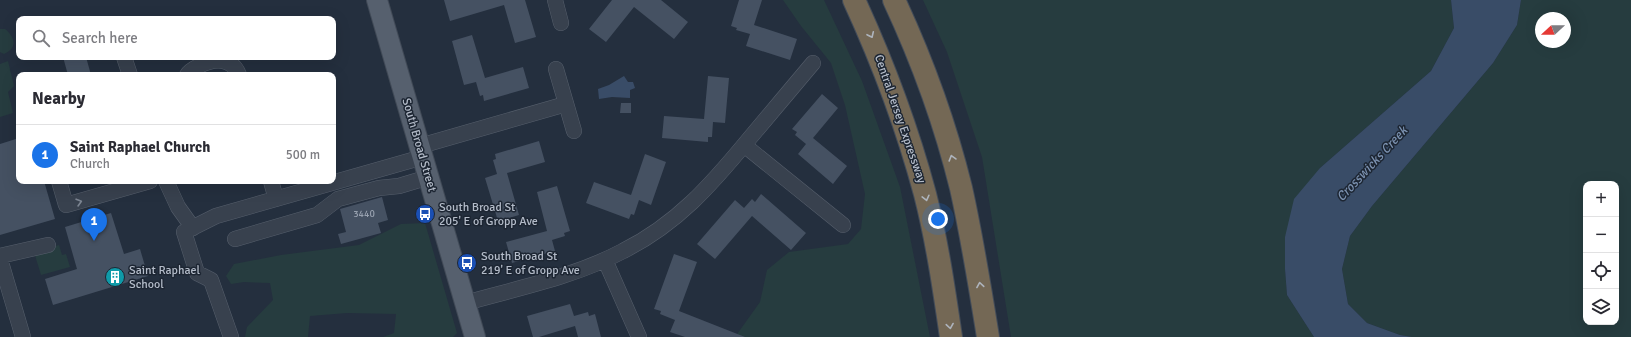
<!DOCTYPE html>
<html lang="en">
<head>
<meta charset="utf-8">
<style>
	:root { --surface:#fff; --page:#f7f7f7; --text:#2b2b33; --muted:#7c7c81; --line:#e1e1e2; --accent:#1a73e8 }
	body { margin:0; font-family:Signika,sans-serif; background:var(--page); color:var(--text) }
	.controls { position:absolute; right:12px; bottom:12px; display:grid; overflow:hidden; border-radius:8px; box-shadow:0 4px 16px #0002 }
	.controls button { width:36px; height:36px; display:grid; place-items:center; padding:0; border:0; border-bottom:1px solid var(--line); background:var(--surface); color:var(--text); font:20px sans-serif }
	.compass { position:absolute; left:1535px; top:12px; width:36px; height:36px; border-radius:50%; background:var(--surface); box-shadow:0 4px 16px #0002; rotate:249deg }
	.you { position:absolute; left:938px; top:219px; width:14px; height:14px; margin:-10px; border:3px solid #fff; border-radius:50%; background:#1a73e8; box-shadow:0 0 0 6px #1a73e833 }
	.badge { display:grid; place-items:center; width:26px; height:26px; border-radius:50%; background:var(--accent); color:#fff; font-size:13px; font-weight:700 }
	.pin { position:absolute; translate:-50% -33px; filter:drop-shadow(0 1px 2px #0008) }
	.pin::after { content:''; position:absolute; top:21px; width:14px; height:12px; background:inherit; clip-path:polygon(0 0,100% 0,50% 100%) }
	.list { margin:0; padding:0; list-style:none }
	h2 { display:flex; justify-content:space-between; align-items:center; height:52px; margin:0; padding:0 16px; font-size:17px }
	h2 small { font-size:13px; font-weight:400; color:var(--muted) }
	.list li { display:grid; grid-template-columns:26px 1fr auto; gap:12px; align-items:center; box-sizing:border-box; height:60px; padding:0 16px; border-top:1px solid var(--line) }
	.list b { display:block; font-size:15px; white-space:nowrap }
	.list p { margin:0; font-size:13px; white-space:nowrap; color:var(--muted) }
	.list em { font-size:13px; font-style:normal; color:var(--muted) }
	.icon { flex:none; width:22px; height:22px; fill:none; stroke:currentColor; stroke-width:2; stroke-linecap:round; stroke-linejoin:round }
	.map { position:relative; flex:none; width:1631px; height:337px; overflow:hidden }
	.search { position:absolute; background:var(--surface); box-shadow:0 4px 16px #0002; left:16px; top:16px; width:320px; height:44px; display:flex; align-items:center; gap:10px; box-sizing:border-box; padding:0 14px; border-radius:8px; color:var(--muted); font-size:15px }
	.panel { position:absolute; background:var(--surface); box-shadow:0 4px 16px #0002; left:16px; top:72px; width:320px; height:112px; border-radius:8px }
	.map>svg:first-child { display:block }
</style>
</head>
<body>
<div class="map">
<svg width="1631" height="337" viewBox="0 0 1631 337">
	<rect width="100%" height="100%" fill="#242f3e"/>
	<!-- green -->
	<path fill="#263c3f" fill-rule="evenodd" d="M783,0H824L862,81L900,187L930,337H735L760,302L767,270L789,252L848,244L861,229L865,194L845,105L831,63L801,26Z
		M923,0H1451L1454,28L1431,71L1320,168L1285,237V269L1287,295L1314,337H1011L982,157L947,52Z
		M1521,0H1631V337H1412L1400,335L1367,323L1348,304L1342,269L1350,236L1372,206L1493,63L1517,25ZM1541,18H1565V42H1541ZM1586,184H1616V322H1586Z
		M0,29H5C15,37 18,48 4,54L0,52Z
		M8,61L14,86L8,92L13,113L0,117V64Z
		M425,223L457,333L453,337H383L394,333L396,314L347,313L310,316L308,337H245L247,327L273,300L270,283L244,282L231,284L226,276L234,264L281,255L359,245L401,224Z
		M59,245L62,255L66,254L70,267L41,275L34,252Z"/>
	<!-- water -->
	<path fill="#394c67" d="M1451,0H1521L1517,25L1493,63L1372,206L1350,236L1342,269L1348,304L1367,323L1400,335L1412,337H1314L1287,295L1285,269V237L1294,199L1320,168L1431,71L1454,28Z
		M624,76L628,82H633L635,88L630,90V98L612,97L599,99L598,89L609,85Z"/>
	<!-- building -->
	<path fill="#455162" d="M444,0H525L536,37L515,43L504,5L450,21Z
		M612,0H661L688,22L674,39L634,7L606,42L589,29Z
		M739,0H762L754,25L797,39L790,60L746,46L750,34L736,30L737,28L731,26Z
		M472,35L485,78L523,67L529,88L484,101L483,95L480,96L476,82L464,85L452,41Z
		M63,57H86L91,75H68Z
		M708,76L729,78L725,123L713,122L712,137H708V142L662,138L664,116L704,119Z
		M822,94L838,108L813,138L847,166L833,184L798,154L806,144L795,135L797,132L792,129Z
		M621,103H631V113H620Z
		M19,138V181H44L55,219L0,235V144Z
		M539,141L545,162L507,173L519,215L498,221L485,178L497,174L493,160L496,159L495,154Z
		M645,154L666,162L651,205L639,200L634,215L631,214L629,219L586,203L594,182L631,195Z
		M557,186L570,231L564,233L565,236L552,240L555,251L512,263L506,242L547,231L537,192Z
		M761,194L806,233L791,250L752,216L715,259L697,244L735,200L744,208L752,199L755,202Z
		M382,197L388,220L378,223L381,233L341,244L338,234L346,232L340,209Z
		M111,213L124,254L140,249L148,276L53,305L45,279L77,269L65,227Z
		M674,254L697,262L679,311L745,337H685L670,332L675,320L660,314L661,311L654,309Z
		M570,304L574,316L588,312L589,316L595,314L601,337H578L575,326L539,337H533L527,316Z"/>
	<g fill="none" stroke-linecap="round" stroke-linejoin="round">
		<defs>
			<path id="minor" d="M555,0L561,23
				M124,57L130,75
				M556,69L574,131
				M187,75C189,71 195,68 199,66C214,58 232,57 239,75
				M744,145L843,225
				M420,146L566,104
				M59,181L66,205L150,181
				M166,181L178,207L193,228
				M271,181L276,199
				M235,239L317,215L338,199L379,188L399,186L429,177
				M0,256L48,245
				M0,259L23,337
				M605,260L639,337
				M465,303C518,288 574,277 623,251C677,224 711,185 749,139C770,114 792,88 813,63
				M231,337L211,280L197,273L184,232L216,216L423,157"/>
			<path id="major" d="M377,0L475,337"/>
			<path id="highway" d="M854,0C883,63 907,127 925,194C937,241 944,289 951,337
				M894,0C922,60 945,123 961,188C972,237 980,287 988,337"/>
		</defs>
		<!-- minor casing -->
		<use href="#minor" stroke="#565f6c" stroke-width="16"/>
		<!-- major casing -->
		<use href="#major" stroke="#414a57" stroke-width="22"/>
		<!-- highway casing -->
		<use href="#highway" stroke="#434c59" stroke-width="24"/>
		<!-- minor -->
		<use href="#minor" stroke="#38414e" stroke-width="15"/>
		<!-- major -->
		<use href="#major" stroke="#56606e" stroke-width="20"/>
		<!-- highway -->
		<use href="#highway" stroke="#746855" stroke-width="22"/>
	</g>
	<!-- one-way arrows -->
	<defs><path id="oneway-chevron" d="M-2-3.5L2.5 0L-2 3.5" fill="none" stroke-width="1.6" stroke-linecap="round" stroke-linejoin="round"/></defs>
	<g stroke="#aeb4bd">
		<use href="#oneway-chevron" transform="translate(871 35) rotate(65)"/>
		<use href="#oneway-chevron" transform="translate(952 158) rotate(-106)"/>
		<use href="#oneway-chevron" transform="translate(926 198) rotate(76)"/>
		<use href="#oneway-chevron" transform="translate(980 285) rotate(-99)"/>
		<use href="#oneway-chevron" transform="translate(950 326) rotate(81)"/>
	</g>
	<use stroke="#7c8592" href="#oneway-chevron" transform="translate(79 202) rotate(-16)"/>
	<!-- icons -->
	<defs>
		<symbol id="bus-disc" viewBox="-11 -11 22 22"><circle r="9.5" fill="#1a4fb4" stroke="#1d2633"/><path d="M-5-6H5V4H4V6H2V4H-2V6H-4V4H-5ZM-3.5-4V0h7V-4ZM-3.5 1.2v1.5H-2V1.2ZM2 1.2v1.5H3.5V1.2Z" fill="#fff"/></symbol>
		<symbol id="building-disc" viewBox="-11 -11 22 22"><circle r="9.5" fill="#0f9aa8" stroke="#1d2633"/><path d="M-4-6H4V6H1V3H-1V6H-4ZM-2.5-4.3h1.7v1.8h-1.7ZM.8-4.3h1.7v1.8H.8ZM-2.5-1h1.7V.8h-1.7ZM.8-1h1.7V.8H.8Z" fill="#fff"/></symbol>
	</defs>
	<g fill-rule="evenodd">
		<use href="#bus-disc" x="414" y="203" width="22" height="22"/>
		<use href="#bus-disc" x="456" y="252" width="22" height="22"/>
		<use href="#building-disc" x="104" y="266" width="22" height="22"/>
	</g>
	<g text-anchor="middle" dominant-baseline="central" stroke-width="3" stroke-linejoin="round" paint-order="stroke">
		<!-- number labels -->
		<g font-size="10" fill="#98a1af">
			<text x="364" y="214">3440</text>
		</g>
		<!-- street labels -->
		<g font-size="12" fill="#b4bcc9" stroke="#1d2633">
			<text transform="translate(900 119) rotate(71)">Central Jersey Expressway</text>
			<text transform="translate(419 145) rotate(74)">South Broad Street</text>
		</g>
		<!-- poi labels -->
		<g font-size="12" fill="#b4bcc9" stroke="#1d2633" text-anchor="start">
			<text x="439" y="207">South Broad St<tspan x="439" dy="14">205' E of Gropp Ave</tspan></text>
			<text x="481" y="256">South Broad St<tspan x="481" dy="14">219' E of Gropp Ave</tspan></text>
			<text x="129" y="270">Saint Raphael<tspan x="129" dy="14">School</tspan></text>
		</g>
		<!-- water labels -->
		<g font-size="13" font-style="italic" fill="#7c92b1" stroke="#1d2633">
			<text transform="translate(1372 164) rotate(-47)">Crosswicks Creek</text>
		</g>
	</g>
</svg>
<div class="controls">
<button>+</button>
<button>−</button>
<button><svg class="icon" aria-label="locate" viewBox="0 0 24 24"><circle cx="12" cy="12" r="6"/><path d="M12 2v4M12 18v4M2 12h4M18 12h4"/></svg></button>
<button><svg class="icon" aria-label="layers" viewBox="0 0 24 24"><path d="M12 4l9 5-9 5-9-5zM3 14l9 5 9-5"/></svg></button>
</div>
<svg class="compass" viewBox="-18 -18 36 36"><path d="M0-13l5 13h-10z" fill="#e53935"/><path d="M0 13l5-13h-10z" fill="#7c7c81"/></svg>
<div class="you"></div>
<div class="pin badge" style="left:94px;top:241px">1</div>
<div class="search"><svg class="icon" aria-label="search" viewBox="0 0 24 24"><circle cx="10" cy="10" r="6"/><path d="M15 15l6 6"/></svg>Search here</div>
<section class="panel">
<h2>Nearby<small></small></h2>
<ul class="list">
<li><span class="badge">1</span><div><b>Saint Raphael Church</b><p>Church</p></div><em>500 m</em></li>
</ul>
</section>
</div>
</body>
</html>
